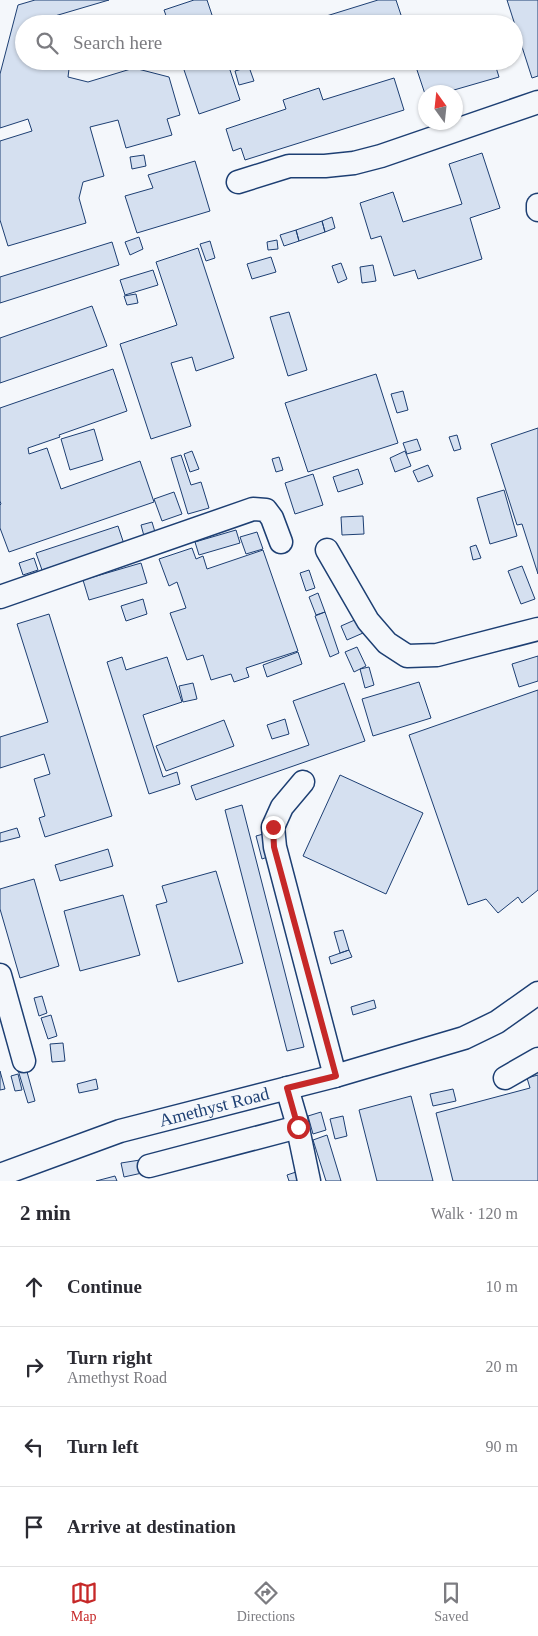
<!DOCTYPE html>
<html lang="en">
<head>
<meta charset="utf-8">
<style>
	:root { --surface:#fff; --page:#f2f2f3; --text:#2b2b33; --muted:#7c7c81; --line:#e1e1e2; --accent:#c62828 }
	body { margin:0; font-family:Georgia,serif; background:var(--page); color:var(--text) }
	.compass { position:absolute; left:418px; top:85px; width:45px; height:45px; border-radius:50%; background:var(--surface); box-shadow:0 1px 4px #0004; rotate:345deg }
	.stop { position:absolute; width:15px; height:15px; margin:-11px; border:4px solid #c62828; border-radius:50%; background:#fff }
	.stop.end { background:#c62828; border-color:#fff; box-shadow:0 1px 5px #0008 }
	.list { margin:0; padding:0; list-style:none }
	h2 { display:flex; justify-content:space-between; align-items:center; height:65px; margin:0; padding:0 20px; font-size:21px }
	h2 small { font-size:16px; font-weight:400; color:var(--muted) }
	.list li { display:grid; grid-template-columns:32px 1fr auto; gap:15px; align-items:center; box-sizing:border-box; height:80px; padding:0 20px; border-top:1px solid var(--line) }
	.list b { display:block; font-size:19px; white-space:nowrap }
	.list p { margin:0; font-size:16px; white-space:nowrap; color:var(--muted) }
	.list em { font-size:16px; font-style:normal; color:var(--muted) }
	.icon { flex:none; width:28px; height:28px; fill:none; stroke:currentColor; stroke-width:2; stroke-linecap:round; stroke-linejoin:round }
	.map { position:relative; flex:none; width:538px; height:1181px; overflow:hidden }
	.search { position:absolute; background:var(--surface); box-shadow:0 1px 4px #0004; left:15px; right:15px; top:15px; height:55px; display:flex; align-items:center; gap:12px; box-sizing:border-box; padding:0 18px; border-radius:28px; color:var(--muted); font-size:19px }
	.sheet { height:385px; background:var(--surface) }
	nav { display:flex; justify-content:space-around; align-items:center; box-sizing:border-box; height:70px; border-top:1px solid var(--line); background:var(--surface); font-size:14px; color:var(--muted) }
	nav a { display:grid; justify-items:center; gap:2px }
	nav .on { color:var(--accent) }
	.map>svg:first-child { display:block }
</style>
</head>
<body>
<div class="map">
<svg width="538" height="1181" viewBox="0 0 538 1181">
	<rect width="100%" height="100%" fill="#f4f7fb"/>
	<!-- building -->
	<path fill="#d5e0f0" stroke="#1d3f73" d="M35,0H109L48,18L47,24H24V61H67L69,69L68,77L88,82L134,68L169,77L180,115L167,119L172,135L126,148L118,120L90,127L104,176L83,182L79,198L86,223L8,246L0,220V141L32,131L28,119L0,128V74L18,5Z
		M194,0H207L215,24H169L164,10Z
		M378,0H396L404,24H308L307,22Z
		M507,0H538V76L532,78Z
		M181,61H227L240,100L199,114Z
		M434,61H494L499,77L447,92H426V97L416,67Z
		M249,67L254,81L239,85L235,71Z
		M394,78L404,110L245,160L241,148L233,151L226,129L286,109L283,100L319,88L323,100Z
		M482,153L500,208L470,218L482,259L418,279L415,270L394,276L381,236L371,239L360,203L393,192L403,222L462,204L449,164Z
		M144,155L146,166L132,169L130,157Z
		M195,161L210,211L137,233L125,196L153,188L148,175Z
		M332,217L335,228L325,232L322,221Z
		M322,221L325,232L299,241L296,230Z
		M296,230L299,241L284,246L280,235Z
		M139,237L143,249L130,255L125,242Z
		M277,240L278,249L268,250L267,242Z
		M210,241L215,258L206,261L200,244Z
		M112,242L119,265L0,303V277Z
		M198,248L234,358L196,371L192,357L171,363L191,426L151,439L120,344L177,325L156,262Z
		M271,257L276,272L252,279L247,264Z
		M341,263L347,279L338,283L332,266Z
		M373,265L376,281L362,283L360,267Z
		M153,270L158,285L125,295L120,280Z
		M136,294L138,303L127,305L124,296Z
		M92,306L107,346L0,383V338Z
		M289,312L307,370L288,376L270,317Z
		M113,369L127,411L59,435L60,437L28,448L29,454L47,448L61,489L140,461L154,502L9,552L0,528V505L1,504L0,501V408Z
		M376,374L398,443L308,472L285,403Z
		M403,391L408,410L397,413L391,394Z
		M538,428V574L522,524L517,525L491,444Z
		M94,429L103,460L70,470L61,439Z
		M457,435L461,449L454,451L449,437Z
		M417,439L421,450L407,454L403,443Z
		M192,451L199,469L190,472L184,454Z
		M405,451L411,466L395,472L390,458Z
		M181,455L191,485L201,482L209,508L188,514L171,458Z
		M279,457L283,470L276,472L272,459Z
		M428,465L433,476L418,482L413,471Z
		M358,469L363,484L338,492L333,477Z
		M313,474L323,505L295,514L285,483Z
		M504,490L517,536L490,544L477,498Z
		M174,492L182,514L162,521L154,499Z
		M363,516L364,534L342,535L341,517Z
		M152,522L155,532L144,536L141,525Z
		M118,526L124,544L42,570L36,553Z
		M236,530L240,543L199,555L195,542Z
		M257,532L263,549L246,554L240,537Z
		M476,545L481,558L473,560L470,547Z
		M192,548L196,559L203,556L207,569L263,550L298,651L246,668L249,677L234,682L231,674L211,680L203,655L187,660L170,613L186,608L177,582L169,586L159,559Z
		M34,558L38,570L23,575L19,563Z
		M141,563L147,583L89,600L83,580Z
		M522,566L535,599L521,604L508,571Z
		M309,570L315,588L306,591L300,573Z
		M318,593L325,612L316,615L309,597Z
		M143,599L147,614L126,621L121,606Z
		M325,612L339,653L330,657L315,616Z
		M49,614L112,816L45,837L39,818L45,816L34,779L50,774L44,754L0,768V737L48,722L17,624Z
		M357,619L363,633L347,640L341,626Z
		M357,647L366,666L354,672L345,652Z
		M298,652L302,664L267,677L263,665Z
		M538,656V681L519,687L512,664Z
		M122,657L126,670L167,657L182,702L143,715L163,777L177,772L180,784L149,794L107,662Z
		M369,667L374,685L365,688L360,669Z
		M419,682L431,718L373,736L362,699Z
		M193,683L197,699L183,702L179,686Z
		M344,683L365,741L196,800L191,786L309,745L293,701Z
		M538,690V890L522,903L518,897L498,913L486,899L468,905L409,735Z
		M285,719L289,734L272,739L267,725Z
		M224,720L234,746L166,771L156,746Z
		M340,775L423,813L386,894L303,856Z
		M242,805L304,1047L287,1051L225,810Z
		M17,828L20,837L0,842V833Z
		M267,833L273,855L262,859L256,836Z
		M108,849L113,866L60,881L55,865Z
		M216,871L243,963L178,982L156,905L167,902L162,886Z
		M34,879L59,966L20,978L0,909V889Z
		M123,895L140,955L80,971L64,911Z
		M343,930L349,950L340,953L334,932Z
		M349,950L352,957L331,964L329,957Z
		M42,996L47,1013L39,1016L34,998Z
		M374,1000L376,1008L353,1015L351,1007Z
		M51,1015L57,1036L48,1039L41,1018Z
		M63,1043L65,1061L52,1062L50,1044Z
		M26,1068L35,1101L28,1103L18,1070Z
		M0,1071L5,1089L0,1090Z
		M18,1074L22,1090L15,1091L11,1076Z
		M538,1075V1181H453L436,1113L530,1088L527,1078Z
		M96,1079L98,1089L79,1093L77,1084Z
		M453,1089L456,1101L433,1106L430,1094Z
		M411,1096L433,1181H377L359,1110Z
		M321,1112L326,1130L313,1134L308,1116Z
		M343,1116L347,1136L335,1139L330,1119Z
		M327,1135L341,1181H326L313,1140Z
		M140,1160L142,1173L124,1177L121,1163Z
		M299,1171L303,1181H289L287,1175Z
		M115,1176L117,1181H96Z"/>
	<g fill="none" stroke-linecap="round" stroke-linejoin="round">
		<defs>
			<g id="minor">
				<path d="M238,182L289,166H325L354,163L381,156L538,102"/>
				<path d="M538,205V210"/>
				<path d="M327,550L368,621L387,643L407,656L437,655L538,629"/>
				<path d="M0,597L253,509L266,510L272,518L281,542"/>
				<path d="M303,782L282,807L273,827L275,847L335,1076"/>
				<path d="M0,975L24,1061"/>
				<path d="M505,1078L538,1059"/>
				<path d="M287,1088L296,1119L309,1181"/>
				<path d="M149,1166L298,1127"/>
				<path id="s1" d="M0,1175L120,1131L335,1076L464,1038L497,1022L538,993"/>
			</g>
		</defs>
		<!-- minor casing -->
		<use href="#minor" stroke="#1d3f73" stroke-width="25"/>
		<!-- minor -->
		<use href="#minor" stroke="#f4f7fb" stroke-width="22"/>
	</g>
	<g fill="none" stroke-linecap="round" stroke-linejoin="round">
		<!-- route -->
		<path stroke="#c62828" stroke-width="6" d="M273,827L274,847L336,1076L287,1088L298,1127"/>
	</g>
	<g text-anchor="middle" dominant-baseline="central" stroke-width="4" stroke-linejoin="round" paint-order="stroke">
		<!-- street labels -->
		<g font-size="18" fill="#1d3f73" stroke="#f4f7fb">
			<text stroke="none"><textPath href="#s1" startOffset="225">Amethyst Road</textPath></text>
		</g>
	</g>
</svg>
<svg class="compass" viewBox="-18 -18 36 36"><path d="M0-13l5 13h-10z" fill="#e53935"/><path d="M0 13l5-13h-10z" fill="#7c7c81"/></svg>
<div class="stop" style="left:298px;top:1127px"></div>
<div class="stop end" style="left:273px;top:827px"></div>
<div class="search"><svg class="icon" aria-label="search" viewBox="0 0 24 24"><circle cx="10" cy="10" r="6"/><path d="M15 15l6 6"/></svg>Search here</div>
</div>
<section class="sheet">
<h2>2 min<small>Walk · 120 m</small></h2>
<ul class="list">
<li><svg class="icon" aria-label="ahead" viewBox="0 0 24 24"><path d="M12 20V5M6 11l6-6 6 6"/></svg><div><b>Continue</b></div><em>10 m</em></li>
<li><svg class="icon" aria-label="right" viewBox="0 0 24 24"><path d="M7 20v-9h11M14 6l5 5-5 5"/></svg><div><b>Turn right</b><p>Amethyst Road</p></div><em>20 m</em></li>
<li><svg class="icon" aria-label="left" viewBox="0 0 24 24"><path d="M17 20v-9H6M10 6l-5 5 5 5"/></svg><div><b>Turn left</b></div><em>90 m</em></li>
<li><svg class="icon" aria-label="arrive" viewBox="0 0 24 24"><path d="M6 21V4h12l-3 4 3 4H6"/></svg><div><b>Arrive at destination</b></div></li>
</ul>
</section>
<nav>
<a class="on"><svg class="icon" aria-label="map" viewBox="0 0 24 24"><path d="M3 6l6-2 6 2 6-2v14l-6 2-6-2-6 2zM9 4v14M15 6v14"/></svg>Map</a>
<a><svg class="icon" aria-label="directions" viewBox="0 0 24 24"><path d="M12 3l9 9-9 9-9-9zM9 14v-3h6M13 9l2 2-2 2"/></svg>Directions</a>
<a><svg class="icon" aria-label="saved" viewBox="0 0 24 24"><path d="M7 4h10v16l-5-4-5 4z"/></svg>Saved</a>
</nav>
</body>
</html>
